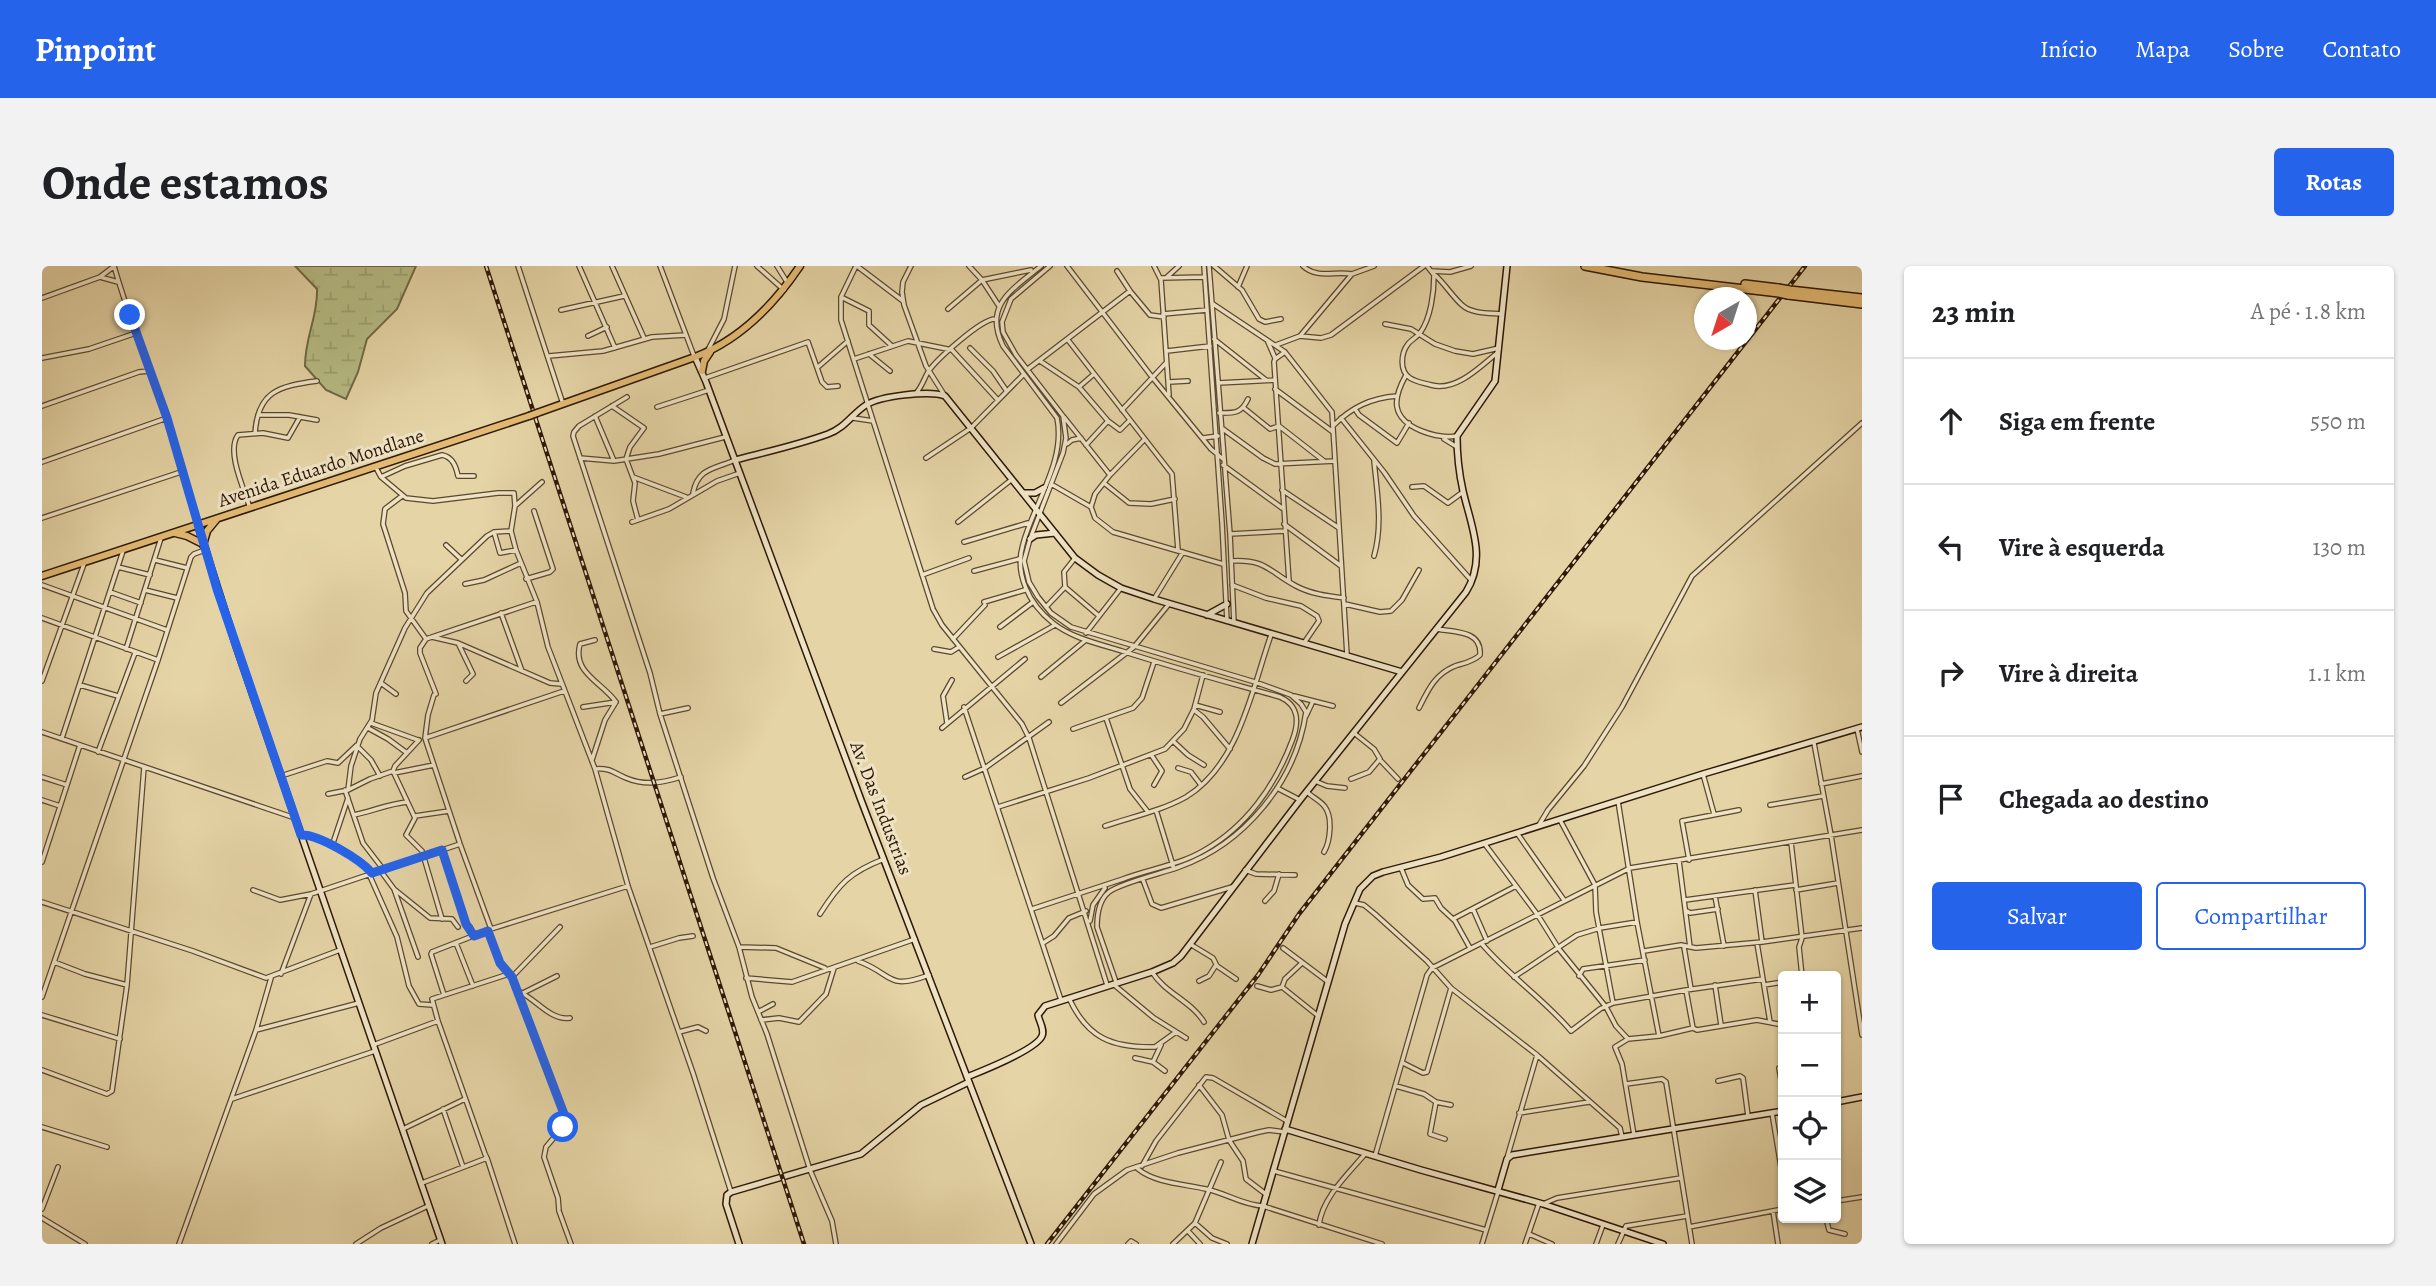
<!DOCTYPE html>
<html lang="pt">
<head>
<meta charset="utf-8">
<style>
	:root { --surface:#fff; --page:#f2f2f2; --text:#202124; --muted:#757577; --line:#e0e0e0; --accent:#2563eb }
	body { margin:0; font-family:Alegreya,serif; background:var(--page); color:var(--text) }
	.controls { position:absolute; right:21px; bottom:21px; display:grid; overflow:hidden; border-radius:7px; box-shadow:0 2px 5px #0004 }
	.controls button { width:63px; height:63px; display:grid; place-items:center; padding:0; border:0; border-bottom:2px solid var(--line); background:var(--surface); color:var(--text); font:35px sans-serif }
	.compass { position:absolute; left:1652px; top:21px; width:63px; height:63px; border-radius:50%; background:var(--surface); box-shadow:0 2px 5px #0004; rotate:219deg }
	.stop { position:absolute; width:21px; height:21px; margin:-16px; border:5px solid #2563eb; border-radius:50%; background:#fff }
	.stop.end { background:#2563eb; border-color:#fff; box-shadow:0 2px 7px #0008 }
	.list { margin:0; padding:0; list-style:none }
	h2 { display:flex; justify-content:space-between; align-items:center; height:91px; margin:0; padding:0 28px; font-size:30px }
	h2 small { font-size:23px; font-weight:400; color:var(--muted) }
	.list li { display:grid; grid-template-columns:46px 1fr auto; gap:21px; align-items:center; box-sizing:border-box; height:126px; padding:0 28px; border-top:2px solid var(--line) }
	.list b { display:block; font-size:26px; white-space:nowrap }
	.list em { font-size:23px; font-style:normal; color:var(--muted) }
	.actions { display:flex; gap:14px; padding:21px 28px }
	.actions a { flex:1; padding:16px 0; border:2px solid var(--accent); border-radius:7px; text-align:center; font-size:24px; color:var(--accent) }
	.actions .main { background:var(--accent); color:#fff }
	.icon { flex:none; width:38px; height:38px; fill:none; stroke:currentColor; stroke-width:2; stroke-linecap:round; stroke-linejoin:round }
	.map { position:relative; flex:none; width:1820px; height:978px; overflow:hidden; border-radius:7px }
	header { display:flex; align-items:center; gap:42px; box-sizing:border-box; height:98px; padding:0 35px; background:var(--accent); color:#fff }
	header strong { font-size:33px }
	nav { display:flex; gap:38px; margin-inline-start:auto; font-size:24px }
	.intro { display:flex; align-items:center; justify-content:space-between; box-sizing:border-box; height:168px; padding:0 42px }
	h1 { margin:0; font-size:49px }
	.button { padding:18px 32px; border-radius:7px; background:var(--accent); color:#fff; font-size:24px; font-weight:700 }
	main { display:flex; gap:42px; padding:0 42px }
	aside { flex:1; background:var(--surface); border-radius:7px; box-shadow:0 2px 5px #0004 }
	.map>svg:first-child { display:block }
</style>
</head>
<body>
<header>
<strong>Pinpoint</strong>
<nav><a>Início</a><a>Mapa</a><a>Sobre</a><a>Contato</a></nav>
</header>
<div class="intro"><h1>Onde estamos</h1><a class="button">Rotas</a></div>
<main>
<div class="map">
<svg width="1820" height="978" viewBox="0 0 1820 978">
	<defs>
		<pattern id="wetland-marsh" width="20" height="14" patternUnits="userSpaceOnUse" patternTransform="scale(1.75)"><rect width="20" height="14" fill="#b6bc85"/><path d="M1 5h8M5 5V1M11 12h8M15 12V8" fill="none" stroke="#9da171"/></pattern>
	</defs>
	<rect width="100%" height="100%" fill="#e5d4a6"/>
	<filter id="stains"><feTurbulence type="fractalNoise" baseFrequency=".00286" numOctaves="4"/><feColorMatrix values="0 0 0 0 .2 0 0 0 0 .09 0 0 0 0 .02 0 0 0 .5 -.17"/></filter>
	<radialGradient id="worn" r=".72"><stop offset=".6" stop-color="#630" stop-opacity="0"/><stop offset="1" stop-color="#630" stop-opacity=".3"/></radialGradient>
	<!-- wetland -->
	<path fill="url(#wetland-marsh)" stroke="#726a46" stroke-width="2" d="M253,0H374L355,43L325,73L316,106L304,133L284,124L263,100C263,70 276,51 275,23Z"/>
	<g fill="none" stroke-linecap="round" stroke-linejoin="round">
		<defs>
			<path id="street" d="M72,0C97,87 136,169 155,257
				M476,0L521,138
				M537,0L573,82
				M570,0L602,72
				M618,0L652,90
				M715,0L742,24
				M735,0L745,16
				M814,0L799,31V54L891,343L900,359L980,458L987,472L1065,719
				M815,0L861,35
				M869,0L861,16L860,26L862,39L884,100L903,130
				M927,0L940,14L957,40
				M1008,0L969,33L960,56L961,66L974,89L1021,150L1024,172L1021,187L988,273L982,295L987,316L996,331L1009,347L1029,361L1213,416L1249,429L1259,438L1264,446C1254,516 1202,578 1137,601C1121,607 1078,617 1067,626C1057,634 1055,650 1055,661L1074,716
				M1025,0L1110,111L1169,183L1181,193
				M1112,0L1119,14L1127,129
				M1162,0L1180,257L1185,355
				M1167,0L1188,268L1192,357
				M1172,0L1200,24L1217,53L1223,56L1239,53
				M1261,0C1275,13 1292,5 1310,8
				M1385,0L1392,9C1392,26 1389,52 1378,67C1375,71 1369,74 1366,78C1359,87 1357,105 1368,112C1374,116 1382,117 1389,119C1413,126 1437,102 1455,87
				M1075,5L1088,25
				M1390,5L1408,6L1429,0
				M1393,9C1403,18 1410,30 1420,39C1430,48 1447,47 1459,48
				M58,11L76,16
				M1125,11L1137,0
				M1119,12L1163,11
				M1196,21L1205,0
				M799,31L827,45V59L850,80
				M0,32L58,11L71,1
				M1171,38L1243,86L1290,146L1305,389
				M906,43L940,14L989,4
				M519,44L582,30
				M1121,48L1165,44
				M1343,58L1369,63L1393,78L1413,85L1431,88L1457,82
				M546,70L565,61
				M1258,70L1279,72L1289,69L1382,0
				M1172,73L1224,114
				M1026,74L1130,208L1136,284
				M1226,76L1233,92
				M1234,79L1258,70L1310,8L1332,0
				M928,82L951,105L964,124
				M666,84L682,53L693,0
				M1125,85L1168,80
				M1243,86L1233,93L1232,96L1247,315
				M827,88L848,105
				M507,90L561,85L610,71L644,69
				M0,92L47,83L94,67
				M812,93L866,75L910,84L955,133
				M998,95L1037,121L1052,108
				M776,101L806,75
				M986,103L1088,25L1108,49L1122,51
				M1364,109C1359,118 1353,130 1355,141C1359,163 1396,173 1415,170
				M663,112L766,76L780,116L785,121L796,120
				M1127,116L1146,115
				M1176,117L1233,114
				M1037,121L1066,155
				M1233,123L1291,166
				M875,126C880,120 882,113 886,106C894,94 939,53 953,53
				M585,131L537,160L532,166L531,170L608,407L618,448L671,612L697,681L710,731L725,768L768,904L790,955L794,978
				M0,140L97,106L107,105
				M570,140L602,162L588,181L584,193L593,217L591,235L596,254
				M615,141L667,124
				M1202,142L1228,163L1237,160L1282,195
				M1313,143L1317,149L1355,177L1367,157
				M1080,144L1124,97
				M1177,147C1192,147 1199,148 1206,133
				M216,149H247L275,154
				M553,150L572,195
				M1022,151L1068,209
				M811,152L831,155
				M1299,152L1342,206L1372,250L1429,314
				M1292,159C1310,141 1329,132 1355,130
				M1181,163L1221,192L1233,198L1293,195
				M213,167C216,125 237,120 275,115
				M1161,172L1176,170
				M1402,173L1415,181
				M1102,174L1068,209L1053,228L1049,241L1053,252L1071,266L1181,298
				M1025,178L1030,174L1039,172
				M1044,179L1066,155L1078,164L1088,154
				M538,192L572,195L617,188L683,171
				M884,192L929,162L981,109
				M1332,195C1335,226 1341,259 1332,290
				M0,196L125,152
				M1181,199L1240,242
				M333,200L339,211L364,232L391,235L456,227H472L473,240L469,265L474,284L495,336L506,381L553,503L586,620L651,807L689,926
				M339,211L363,200L400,189C411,191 414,201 416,210H432
				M591,211L644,231
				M1062,217L1087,237L1109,238L1133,233
				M1009,218L1049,241
				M1370,221L1382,220L1406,237L1421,226
				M1240,224L1297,262
				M651,227C656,202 672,203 693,194
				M360,230L343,243L341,258L363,327L364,345L384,373
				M473,240L500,216
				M208,242C202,223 184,185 196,169L221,167L246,172L258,151
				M0,252L142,205
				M590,256L627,243L675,215L698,207
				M916,256L969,214
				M1242,258L1299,300
				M452,266L458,287L474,284
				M1188,268L1242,265
				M922,276L986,257
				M404,279L419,293
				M1033,292L1022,306L1023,321L1057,350
				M113,294L145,302
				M1189,295C1224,293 1226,305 1254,320C1269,328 1286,330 1302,332
				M76,301L108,309
				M932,305L977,293
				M880,309L927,292
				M484,313L508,306L511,303L492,245
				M423,318L442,314L479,297
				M0,319L125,364
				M1190,319L1224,332L1259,340L1275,350L1277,355L1262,377
				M103,324L135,332
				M68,326L99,337
				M1112,333L1141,286
				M942,336L983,324
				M1303,338L1338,346L1349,345L1360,334L1377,304
				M1004,341L1023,321
				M459,347L480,405
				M0,352L116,394
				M958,361L991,336
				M1044,367L1079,322
				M390,371L416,377L508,417L519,418
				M911,373L943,339
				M553,374L538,378C530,407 560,416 574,436
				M417,379L431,408L424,415
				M84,383L119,272
				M892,383L909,386L917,381
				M956,391L1013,359
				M999,411L1044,374
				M0,415L42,298
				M339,417L354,428
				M38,419L76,430
				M394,428L378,387V382L384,373L494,336
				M1252,430L1291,440
				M1019,437L1092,381L1127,338
				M1153,439L1178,446
				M541,441L574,436
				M922,441L1019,734
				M1377,442C1386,424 1393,408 1413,400C1422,397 1431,396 1438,389C1440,364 1412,366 1394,363
				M1152,444L1161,451L1188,483
				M618,448L646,442
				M1264,450L1271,435
				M1064,452L1088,523L1106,546
				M329,457L376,474
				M905,457L901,430L910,414
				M326,462L346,473L365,487
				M900,462L983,393
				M1031,463L1091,442L1100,432L1112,396
				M1815,463L1820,486
				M0,466L253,552
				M20,472L81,285
				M383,472L386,449L392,429
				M1132,476L1146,489L1162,499
				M1772,477L1789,569L1820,769
				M315,480L329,494L338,510
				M56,486L93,387
				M1110,490L1120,505L1112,519
				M550,494L563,454L574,436
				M1339,495L1356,513
				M1136,502L1149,506L1159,519
				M553,503C569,502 570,506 584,512C603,520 620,517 639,511
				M351,505L373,552L364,569L380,585L400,653
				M352,507L392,499
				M1661,508L1672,548
				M239,510L285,495L296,497L315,479
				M0,511L25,519
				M923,511L943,502L1007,456
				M1309,513L1327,506L1338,493L1332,483L1312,467
				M1273,515L1285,520L1303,522
				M1779,518L1820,510
				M1235,522L1258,534
				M303,524L321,577L341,603
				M306,524L309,500L318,473L330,454L334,427L363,362L385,327L445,270L452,266L469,265
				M1265,526C1270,531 1279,535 1283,541C1291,552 1288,576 1282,586
				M286,528L306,524L328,513L351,505L353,500L377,474
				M0,534L18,540
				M1576,535L1595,656L1617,770
				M1728,539L1781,530
				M956,541L1047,512L1123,483L1142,463L1152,443L1161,409
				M1114,544L1132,603
				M312,549C331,545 346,538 365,536
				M373,550L407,545
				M1518,554L1553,619L1554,646L1571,737
				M1497,559L1506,544L1542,500L1580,441L1650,310L1820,157
				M1063,560C1089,551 1119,545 1144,531C1197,499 1210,423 1229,369
				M1475,567L1522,634
				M260,569C276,568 319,594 330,607
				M1749,576L1760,672L1757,681L1760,710
				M1442,577L1495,648L1517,683L1564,741L1574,760L1586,773
				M290,580L306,532
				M400,584L424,658L428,661L432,670
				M1647,594L1640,555L1697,544
				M1637,595L1648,681
				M0,596L38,479
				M1359,602L1366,619L1381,633L1393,632L1399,642L1413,655L1428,682
				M338,604L352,623L376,691
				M1203,604L1214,608L1253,609
				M327,608L355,671L367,720L377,738L390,739
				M1101,614L1110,638L1119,642L1190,621
				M352,623L388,652L410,653L416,661
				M211,624L238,634L269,628
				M1713,624L1720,676
				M1754,624L1796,617
				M1673,630L1682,680
				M1643,634L1753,619
				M1223,635L1232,625L1237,608
				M0,636L151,685L224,712L298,684
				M1313,637L1322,639L1333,648L1385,695L1409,722L1495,789L1578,862L1580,871
				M990,643C1020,633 1051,623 1081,613C1107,603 1137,599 1161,585C1204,561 1233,520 1250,475C1257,457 1258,440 1238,431C1185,416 1132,402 1080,385C1057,378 1030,372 1011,357C987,338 972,308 981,278C992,237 1024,195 1015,152L961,80C941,39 970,24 999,0
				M1431,643L1445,675
				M1645,645L1648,647L1676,643
				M778,648C797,618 808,606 842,593
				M1411,653L1474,620
				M1048,655L1051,639L1063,622
				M449,663L418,578L383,472L522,425
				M446,665L458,697L470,711L522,848L521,861L504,881L502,891L516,932L517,945L529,978
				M414,677L431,720
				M1001,677L1012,670L1027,652L1044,645
				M1715,677L1728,756
				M1148,678L1171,692L1175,700L1194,713
				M1440,678C1467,710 1502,733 1529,765L1558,743L1571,737L1644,724L1721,713
				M608,681L637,672L651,670
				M697,681L734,682L783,702
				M1642,681L1649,723
				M1241,682L1285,715
				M1602,685L1639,679L1654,682L1720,676L1820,662
				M816,695C852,708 844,725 887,709
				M12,696L43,708L85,719
				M1110,706C1123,727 1149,735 1162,756
				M239,708L269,628L418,578
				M1537,710L1541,703L1603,694
				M470,711L518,661
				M1472,711L1535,669L1558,662L1595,656
				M704,712L750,716L873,673
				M1157,715L1167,710L1174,699
				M1071,718L1112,752L1144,772
				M1673,719L1679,759
				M1722,719L1741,716
				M1215,720L1229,724L1240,721L1275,749
				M1240,721L1243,713L1260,697
				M1644,724L1651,762
				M476,725C493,732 508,755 528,752
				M481,727L515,710
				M402,729L389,688L390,686L449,663L586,620
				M0,731L116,394L149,291L152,288L163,284
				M1027,732C1045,772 1070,782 1113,781L1134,766
				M716,746L731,738
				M0,749L78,773
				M719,754L737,752L757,756L784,728L792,702
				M396,755L390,733L467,708
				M214,764L317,737
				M637,766L656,761L664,765
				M331,779L396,755L443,888L445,892L380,917
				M1093,792L1111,796L1123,805
				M1111,796L1119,779
				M1361,797L1381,807L1385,806L1409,722
				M1741,801L1737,802L1741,826
				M0,804L65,828L70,825L85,719L102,501
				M1676,815L1698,810L1701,812L1706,850
				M1584,818L1620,813L1624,816L1650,978
				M1157,819L1180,849L1187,874L1201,895L1204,913L1225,929
				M1354,820L1382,828L1394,836L1409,839
				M190,833L333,785
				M1394,836L1388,868L1403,873
				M401,843L421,901
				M1477,847L1547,836
				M1730,847L1741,913
				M0,861L65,881
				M361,863L423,833
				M1592,869L1580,798L1573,781L1586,773L1617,770L1651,762L1655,764L1715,754L1741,759
				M1333,890L1385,709L1390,702L1588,602L1820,564
				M445,892L473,978
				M1465,892L1495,789
				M1100,900L1114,875L1164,811L1171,812L1245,855
				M1096,903C1113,917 1142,918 1164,923C1184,927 1200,939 1221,940L1340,978
				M1232,905L1444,964
				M1794,935L1820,931
				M1501,938L1515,932L1639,912
				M0,943L16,901
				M1731,945L1736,978
				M0,952L43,978
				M1784,952L1787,964L1803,968
				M1153,957L1170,972L1185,978
				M1277,959C1280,932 1306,908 1323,888
				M1647,961L1741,943
				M1146,965L1158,978
				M1487,968L1510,978
				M137,978L214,764L229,712
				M314,978L339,962L386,940
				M390,978L398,974
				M1014,978L1052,928L1085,904L1136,887L1217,866L1227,864L1243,866
				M1086,978L1089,975L1094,978
				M1131,978L1153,957L1179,896
				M1440,978L1456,926
				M1483,978L1497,937
				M1554,978L1561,959
				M1576,978L1584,960L1645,950"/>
			<path id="secondary" d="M653,91L664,116L819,534L989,978
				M693,194C724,186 756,179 786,168C803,162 810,148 824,139C838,130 888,124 903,130L1033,292L1056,309L1079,322L1112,333L1360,406
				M981,227H993L1002,222
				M156,260L195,383L400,978
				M988,273L994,269L1013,267
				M1165,349L1185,338
				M925,811C940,805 994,784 1000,770C1003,764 997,755 996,749L1003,740L1110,706L1131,697L1139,690L1258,534L1424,326C1445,292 1429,260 1421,225C1417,207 1415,188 1415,170L1453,115L1465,0
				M1794,836L1820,831
				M1243,863L1379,904L1501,938L1621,978
				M1456,924L1465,893L1470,889L1741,845
				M697,978L684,938L685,929L689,926L819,888L879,839L927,816
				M1210,978L1303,658L1318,623L1331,610L1341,606L1399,591L1661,508L1820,461"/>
			<path id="primary" d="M660,105L662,95L668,86
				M495,147L653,91C698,74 731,40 758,0
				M133,267L145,270L161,278
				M161,279L165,265L174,254
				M0,310L487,150"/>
			<path id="highway" d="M1543,0L1600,11L1737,27
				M1703,18L1736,22
				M1748,24L1820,32
				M1746,29L1820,38"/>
		</defs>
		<!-- street casing -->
		<use href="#street" stroke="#5c472e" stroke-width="6"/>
		<!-- secondary casing -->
		<use href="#secondary" stroke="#2f1806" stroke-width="8"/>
		<!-- primary casing -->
		<use href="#primary" stroke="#2f1806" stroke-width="9"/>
		<!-- highway casing -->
		<use href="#highway" stroke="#2f1806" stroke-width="10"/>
		<!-- street -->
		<use href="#street" stroke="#eee3c5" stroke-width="3.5"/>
		<!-- secondary -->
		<use href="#secondary" stroke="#eee3c5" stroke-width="5"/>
		<!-- primary -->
		<use href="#primary" stroke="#e2ba73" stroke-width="6"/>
		<!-- highway -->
		<use href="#highway" stroke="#e2ba73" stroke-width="7"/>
		<defs>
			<path id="rail" d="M444,0L762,978
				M1005,978L1216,709L1257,648L1763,0"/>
		</defs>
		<!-- rail casing -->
		<use href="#rail" stroke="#2f1806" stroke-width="4.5"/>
		<!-- rail -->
		<use href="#rail" stroke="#eee3c5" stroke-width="2" stroke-dasharray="5" stroke-linecap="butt"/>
		<defs>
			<path id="primary-bridge" d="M487,150L495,147"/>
			<path id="highway-bridge" d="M1736,22L1748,24
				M1737,27L1746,29"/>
		</defs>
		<!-- primary-bridge casing -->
		<use href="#primary-bridge" stroke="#2f1806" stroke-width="9" stroke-linecap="butt"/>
		<!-- highway-bridge casing -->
		<use href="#highway-bridge" stroke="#2f1806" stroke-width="10" stroke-linecap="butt"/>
		<!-- primary-bridge -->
		<use href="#primary-bridge" stroke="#e2ba73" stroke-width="6"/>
		<!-- highway-bridge -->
		<use href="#highway-bridge" stroke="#e2ba73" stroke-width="7"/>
	</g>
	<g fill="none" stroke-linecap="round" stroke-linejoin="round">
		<!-- route -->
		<path stroke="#2563eb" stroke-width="9" d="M88,49L125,152L175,323L259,569C276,568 318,593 330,607L400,584L424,658L432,670L446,665L458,697L470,711L522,848L521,861"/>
	</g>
	<g text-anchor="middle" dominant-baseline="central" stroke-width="6" stroke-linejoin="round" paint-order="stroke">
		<!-- street labels -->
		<g font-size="19" fill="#2f1806" stroke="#eee3c5">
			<text transform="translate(279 202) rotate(-18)">Avenida Eduardo Mondlane</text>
			<text transform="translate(839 542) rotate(69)">Av. Das Industrias</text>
		</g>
	</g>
	<rect width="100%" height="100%" filter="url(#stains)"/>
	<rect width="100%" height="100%" fill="url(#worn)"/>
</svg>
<div class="controls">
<button>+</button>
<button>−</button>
<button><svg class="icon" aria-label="locate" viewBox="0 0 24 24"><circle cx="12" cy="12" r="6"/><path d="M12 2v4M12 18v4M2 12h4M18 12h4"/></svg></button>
<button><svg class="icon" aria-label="layers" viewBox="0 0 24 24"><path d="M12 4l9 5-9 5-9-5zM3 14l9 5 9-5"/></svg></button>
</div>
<svg class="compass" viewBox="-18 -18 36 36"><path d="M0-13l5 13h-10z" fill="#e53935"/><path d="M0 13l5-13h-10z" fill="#757577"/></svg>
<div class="stop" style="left:521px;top:861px"></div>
<div class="stop end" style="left:88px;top:49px"></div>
</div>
<aside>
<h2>23 min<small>A pé · 1.8 km</small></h2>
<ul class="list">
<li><svg class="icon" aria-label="ahead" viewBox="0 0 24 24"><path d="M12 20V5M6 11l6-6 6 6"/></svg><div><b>Siga em frente</b></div><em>550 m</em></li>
<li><svg class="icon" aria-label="left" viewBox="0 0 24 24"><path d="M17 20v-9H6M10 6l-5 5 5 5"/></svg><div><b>Vire à esquerda</b></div><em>130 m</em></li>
<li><svg class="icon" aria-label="right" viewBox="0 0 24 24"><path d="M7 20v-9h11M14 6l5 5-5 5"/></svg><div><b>Vire à direita</b></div><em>1.1 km</em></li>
<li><svg class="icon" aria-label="arrive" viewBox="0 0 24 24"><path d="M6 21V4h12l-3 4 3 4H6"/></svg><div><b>Chegada ao destino</b></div></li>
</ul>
<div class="actions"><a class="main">Salvar</a><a>Compartilhar</a></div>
</aside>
</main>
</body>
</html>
